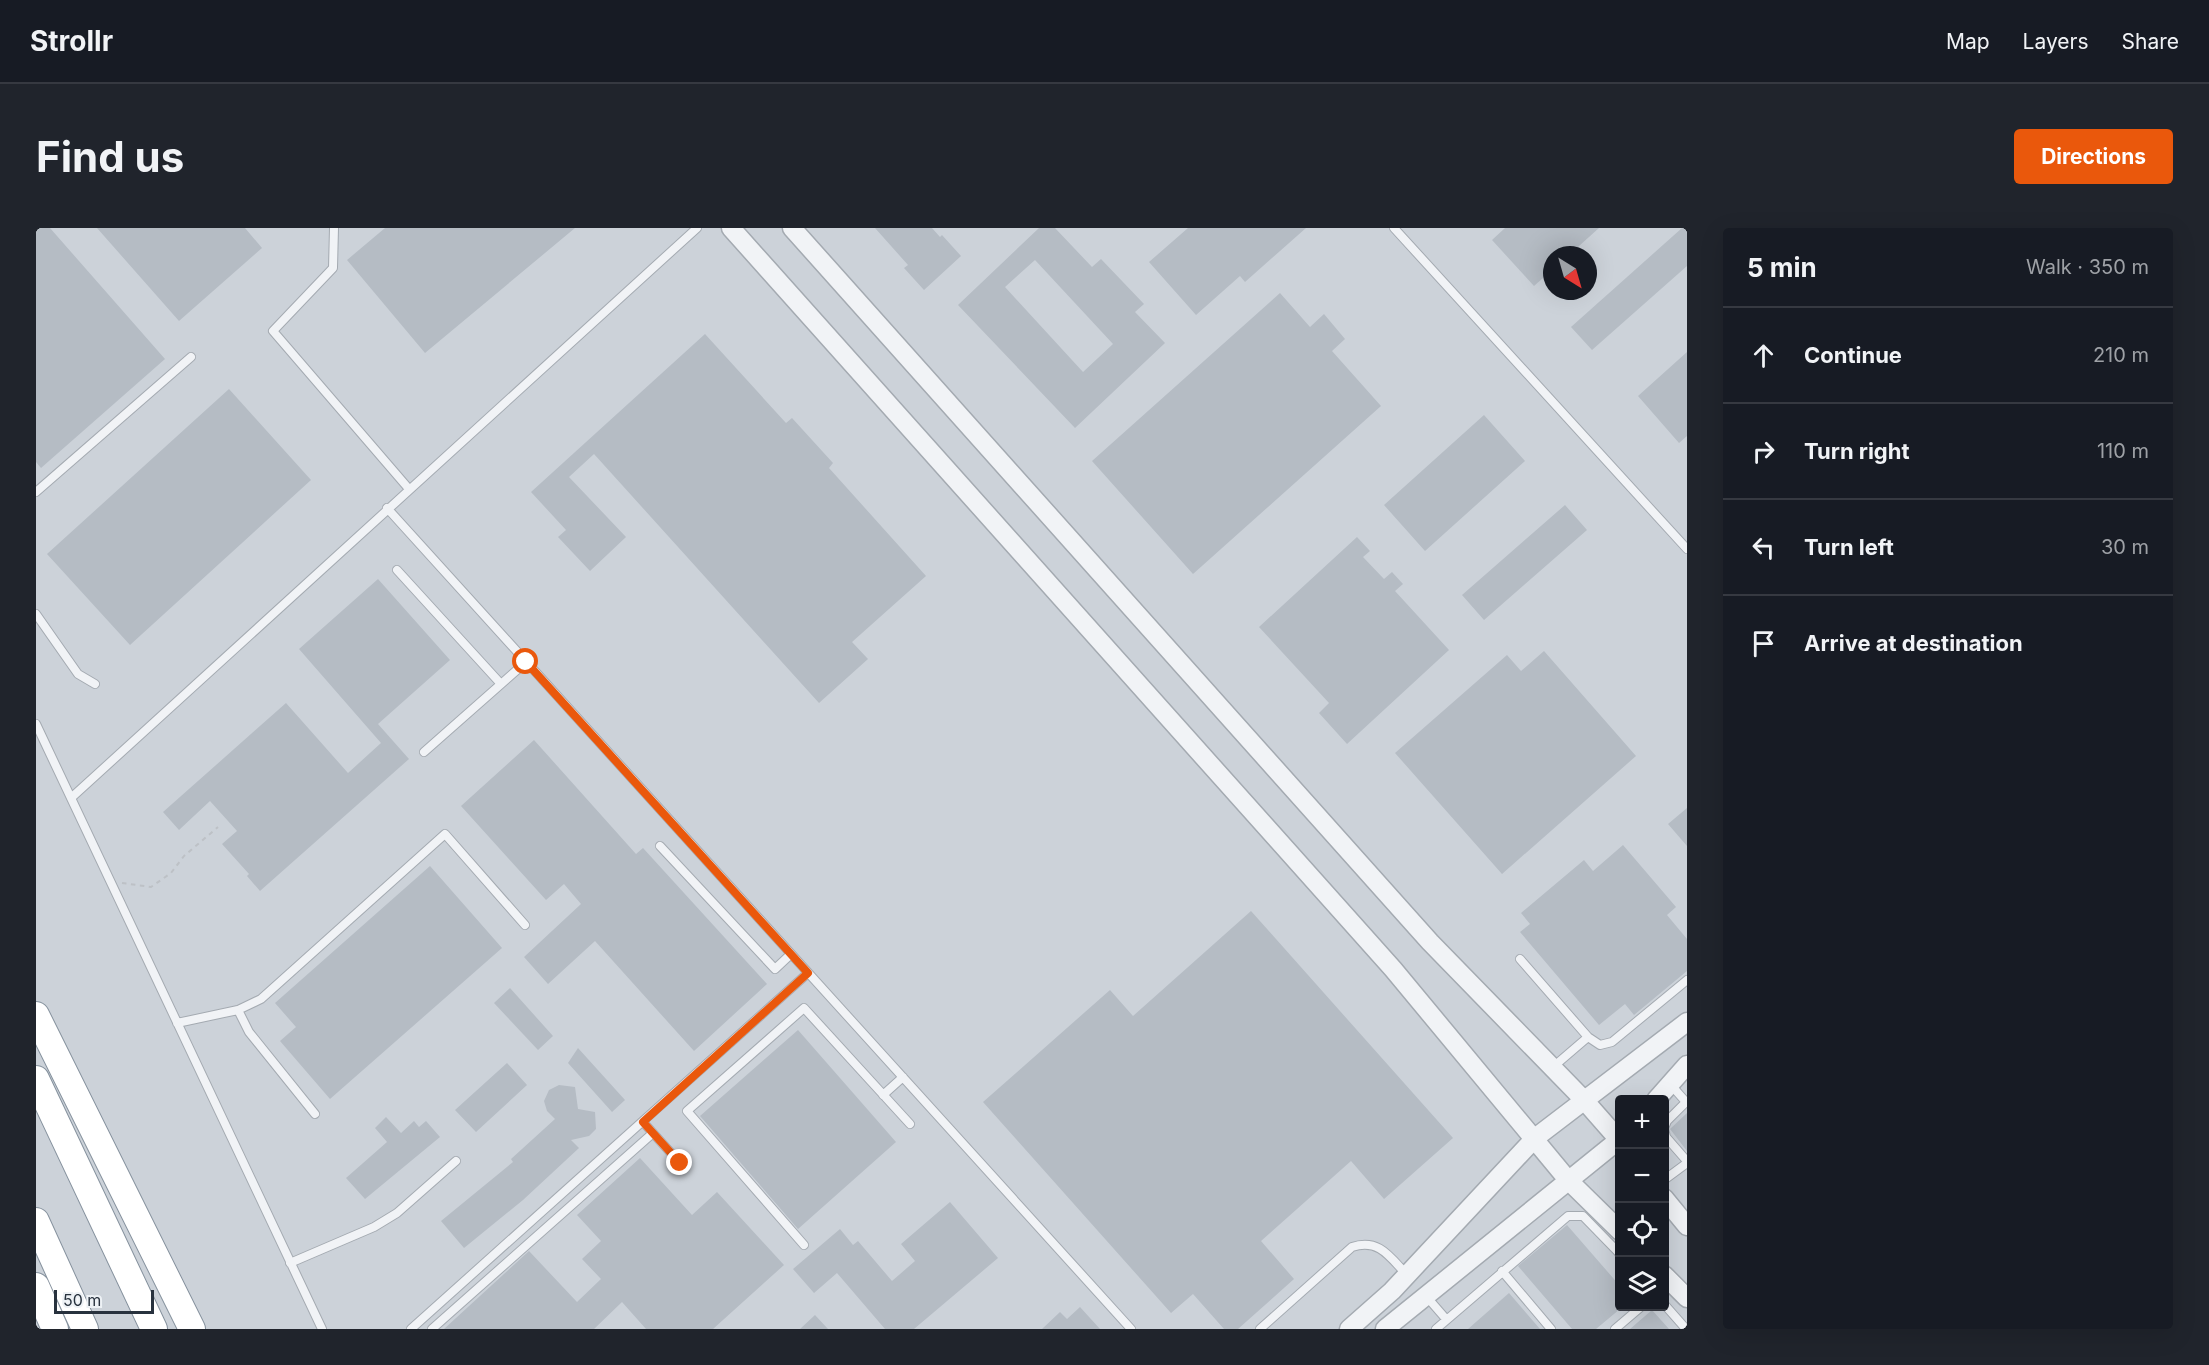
<!DOCTYPE html>
<html lang="en">
<head>
<meta charset="utf-8">
<style>
	:root { --surface:#171b24; --page:#20242c; --text:#f1f3f6; --muted:#9ea1a6; --line:#363941; --accent:#ea580c }
	body { margin:0; font-family:Inter,sans-serif; background:var(--page); color:var(--text) }
	.controls { position:absolute; right:18px; bottom:18px; display:grid; overflow:hidden; border-radius:6px; box-shadow:0 6px 24px #0002 }
	.controls button { width:54px; height:54px; display:grid; place-items:center; padding:0; border:0; border-bottom:2px solid var(--line); background:var(--surface); color:var(--text); font:30px sans-serif }
	.compass { position:absolute; left:1507px; top:18px; width:54px; height:54px; border-radius:50%; background:var(--surface); box-shadow:0 6px 24px #0002; rotate:143deg }
	.scale { position:absolute; left:18px; bottom:15px; width:100px; box-sizing:border-box; padding-left:6px; border:3px solid #28323e; border-top:0; font-size:16px; line-height:21px; white-space:nowrap; color:#28323e; -webkit-text-stroke:4px #edf1f5; paint-order:stroke }
	.stop { position:absolute; width:18px; height:18px; margin:-14px; border:4px solid #ea580c; border-radius:50%; background:#fff }
	.stop.end { background:#ea580c; border-color:#fff; box-shadow:0 2px 6px #0008 }
	.list { margin:0; padding:0; list-style:none }
	h2 { display:flex; justify-content:space-between; align-items:center; height:78px; margin:0; padding:0 24px; font-size:26px }
	h2 small { font-size:20px; font-weight:400; color:var(--muted) }
	.list li { display:grid; grid-template-columns:39px 1fr auto; gap:18px; align-items:center; box-sizing:border-box; height:96px; padding:0 24px; border-top:2px solid var(--line) }
	.list b { display:block; font-size:22px; white-space:nowrap }
	.list em { font-size:20px; font-style:normal; color:var(--muted) }
	.icon { flex:none; width:33px; height:33px; fill:none; stroke:currentColor; stroke-width:2; stroke-linecap:round; stroke-linejoin:round }
	.map { position:relative; flex:none; width:1651px; height:1101px; overflow:hidden; border-radius:6px }
	header { display:flex; align-items:center; gap:36px; box-sizing:border-box; height:84px; padding:0 30px; background:var(--surface); border-bottom:2px solid var(--line) }
	header strong { font-size:28px }
	nav { display:flex; gap:33px; margin-inline-start:auto; font-size:21px }
	.intro { display:flex; align-items:center; justify-content:space-between; box-sizing:border-box; height:144px; padding:0 36px }
	h1 { margin:0; font-size:42px }
	.button { padding:15px 27px; border-radius:6px; background:var(--accent); color:#fff; font-size:21px; font-weight:700 }
	main { display:flex; gap:36px; padding:0 36px }
	aside { flex:1; background:var(--surface); border-radius:6px; box-shadow:0 6px 24px #0002 }
	.map>svg:first-child { display:block }
</style>
</head>
<body>
<header>
<strong>Strollr</strong>
<nav><a>Map</a><a>Layers</a><a>Share</a></nav>
</header>
<div class="intro"><h1>Find us</h1><a class="button">Directions</a></div>
<main>
<div class="map">
<svg width="1651" height="1101" viewBox="0 0 1651 1101">
	<rect width="100%" height="100%" fill="#dee3e7"/>
	<!-- built -->
	<path fill="#ccd2d9" fill-rule="evenodd" d="M0,0H1651V1101H0ZM1516,27H1552V63H1516ZM1584,872H1628V1078H1584Z"/>
	<!-- building -->
	<path fill="#b5bcc4" fill-rule="evenodd" d="M0,0H14L129,131L5,240L0,234Z
		M61,0H209L226,20L143,93Z
		M349,0H539L389,125L311,32Z
		M839,0H896L904,9L906,7L925,28L888,62L868,40L872,37Z
		M1003,0H1019L1056,39L1065,31L1108,76L1099,84L1129,115L1039,200L922,77ZM999,32L1077,116L1047,144L969,59Z
		M1152,0H1270L1209,54L1204,48L1160,87L1113,34Z
		M1469,0H1563L1533,27H1516V42L1498,58L1456,12Z
		M1646,0H1651V38L1556,122L1535,99Z
		M1244,65L1274,99L1288,86L1309,111L1296,123L1345,178L1157,346L1056,233Z
		M669,106L750,195L756,190L797,235L793,240L890,348L816,414L832,431L783,475L558,226L533,249L590,309L554,343L522,309L530,302L495,264Z
		M1651,124V208L1643,215L1602,168Z
		M193,161L275,252L94,417L11,326Z
		M1448,187L1489,233L1389,323L1348,277Z
		M1529,277L1551,302L1448,392L1426,367Z
		M1321,309L1334,323L1327,329L1348,351L1356,344L1367,356L1359,363L1413,422L1311,516L1283,485L1293,475L1223,399Z
		M342,351L414,432L342,496L373,531L224,663L211,648L213,646L186,616L201,603L174,573L143,602L127,584L250,475L312,545L345,515L263,421Z
		M1508,423L1600,528L1466,646L1359,525L1471,427L1485,443Z
		M498,512L600,626L607,620L731,756L658,823L559,713L512,756L488,729L545,676L528,656L510,672L425,578Z
		M1651,580V618L1632,596Z
		M1587,617L1640,679L1631,687L1651,711V743L1598,787L1589,776L1563,797L1484,704L1494,696L1485,685L1548,632L1557,643Z
		M394,638L466,720L294,871L244,813L260,799L239,775Z
		M1215,683L1417,910L1348,971L1315,933L1225,1013L1258,1051L1202,1101H1188L1157,1066L1135,1085L947,874L1074,762L1097,788Z
		M474,760L517,808L502,822L458,775Z
		M762,802L860,914L762,1001L664,888Z
		M542,820L589,872L576,884L532,835Z
		M471,835L491,857L440,904L419,882Z
		M523,857L539,859L542,881L559,884L560,901L553,908L535,912L543,920L487,972L428,1020L405,993L477,934L475,931L519,891L511,883L508,873L513,862Z
		M1651,885V923L1634,901Z
		M350,889L365,905L378,893L383,899L390,893L404,909L329,971L310,950L351,914L339,900Z
		M604,930L656,987L681,964L748,1037L677,1101H610L586,1074L558,1101H408L493,1023L541,1074L565,1051L546,1031L565,1013L541,987Z
		M914,974L962,1030L878,1101H849L801,1045L778,1065L757,1041L804,1001L817,1017L822,1013L856,1053L879,1033L865,1016Z
		M1531,997L1584,1058V1081L1560,1101H1536L1482,1038Z
		M1473,1065L1504,1101H1432Z
		M1044,1079L1064,1101H1006L1024,1084L1031,1091Z
		M1616,1082L1633,1101H1594Z
		M779,1087L792,1101H764Z"/>
	<g fill="none" stroke-linecap="round" stroke-linejoin="round">
		<defs>
			<path id="service" d="M298,0L297,40L237,103L373,261
				M1358,0L1651,321
				M0,264L155,129
				M351,280L1095,1101
				M361,342L465,456
				M0,386L42,446L59,456
				M0,496L286,1101
				M388,524L490,434
				M35,570L661,0
				M624,618L739,741L755,726
				M1484,731L1552,809L1564,817L1576,814L1651,752
				M202,782L213,804L279,886
				M141,795L202,782L225,771L409,606L489,697
				M1517,839L1552,809
				M847,867L867,849
				M607,894L644,935
				M1628,900L1631,893L1650,874L1635,857
				M1628,901L1630,909L1651,933
				M1628,952L1651,935
				M768,1017L651,883L768,780L874,896
				M254,1035L338,999L361,985L420,933
				M1466,1043L1515,1101
				M1390,1068L1410,1091
				M1628,1076L1650,1101
				M375,1101L772,745
				M396,1101L617,905
				M1224,1101L1316,1019C1343,1010 1354,1029 1371,1047
				M1400,1101L1532,988H1547L1584,1026
				M1579,1101L1606,1078"/>
			<path id="tertiary" d="M695,0L1357,741L1532,952L1584,1003
				M756,0L1394,714L1548,872L1584,913
				M1620,872L1651,837
				M1628,970L1651,998
				M1628,1047L1651,1070
				M1313,1101L1356,1063L1499,910L1651,794
				M1349,1101L1584,911"/>
			<path id="trunk" d="M0,787L156,1101
				M0,851L118,1101
				M0,993L49,1101
				M0,1058L19,1101"/>
		</defs>
		<!-- service casing -->
		<use href="#service" stroke="#a4aab1" stroke-width="10"/>
		<!-- tertiary casing -->
		<use href="#tertiary" stroke="#a4aab1" stroke-width="21"/>
		<!-- trunk casing -->
		<use href="#trunk" stroke="#86929e" stroke-width="28"/>
		<!-- path -->
		<path stroke="#bdc1c6" stroke-width="2" stroke-dasharray="4.5 4.5" stroke-linecap="butt" d="M86,655L115,659L135,645L148,628L182,599"/>
		<!-- service -->
		<use href="#service" stroke="#f1f3f6" stroke-width="8"/>
		<!-- tertiary -->
		<use href="#tertiary" stroke="#f1f3f6" stroke-width="18"/>
		<!-- trunk -->
		<use href="#trunk" stroke="#fff" stroke-width="26"/>
	</g>
	<g fill="none" stroke-linecap="round" stroke-linejoin="round">
		<!-- route -->
		<path stroke="#ea580c" stroke-width="8" d="M490,434L772,745L607,894L644,935"/>
	</g>
</svg>
<div class="controls">
<button>+</button>
<button>−</button>
<button><svg class="icon" aria-label="locate" viewBox="0 0 24 24"><circle cx="12" cy="12" r="6"/><path d="M12 2v4M12 18v4M2 12h4M18 12h4"/></svg></button>
<button><svg class="icon" aria-label="layers" viewBox="0 0 24 24"><path d="M12 4l9 5-9 5-9-5zM3 14l9 5 9-5"/></svg></button>
</div>
<svg class="compass" viewBox="-18 -18 36 36"><path d="M0-13l5 13h-10z" fill="#e53935"/><path d="M0 13l5-13h-10z" fill="#9ea1a6"/></svg>
<div class="scale">50 m</div>
<div class="stop" style="left:490px;top:434px"></div>
<div class="stop end" style="left:644px;top:935px"></div>
</div>
<aside>
<h2>5 min<small>Walk · 350 m</small></h2>
<ul class="list">
<li><svg class="icon" aria-label="ahead" viewBox="0 0 24 24"><path d="M12 20V5M6 11l6-6 6 6"/></svg><div><b>Continue</b></div><em>210 m</em></li>
<li><svg class="icon" aria-label="right" viewBox="0 0 24 24"><path d="M7 20v-9h11M14 6l5 5-5 5"/></svg><div><b>Turn right</b></div><em>110 m</em></li>
<li><svg class="icon" aria-label="left" viewBox="0 0 24 24"><path d="M17 20v-9H6M10 6l-5 5 5 5"/></svg><div><b>Turn left</b></div><em>30 m</em></li>
<li><svg class="icon" aria-label="arrive" viewBox="0 0 24 24"><path d="M6 21V4h12l-3 4 3 4H6"/></svg><div><b>Arrive at destination</b></div></li>
</ul>
</aside>
</main>
</body>
</html>
